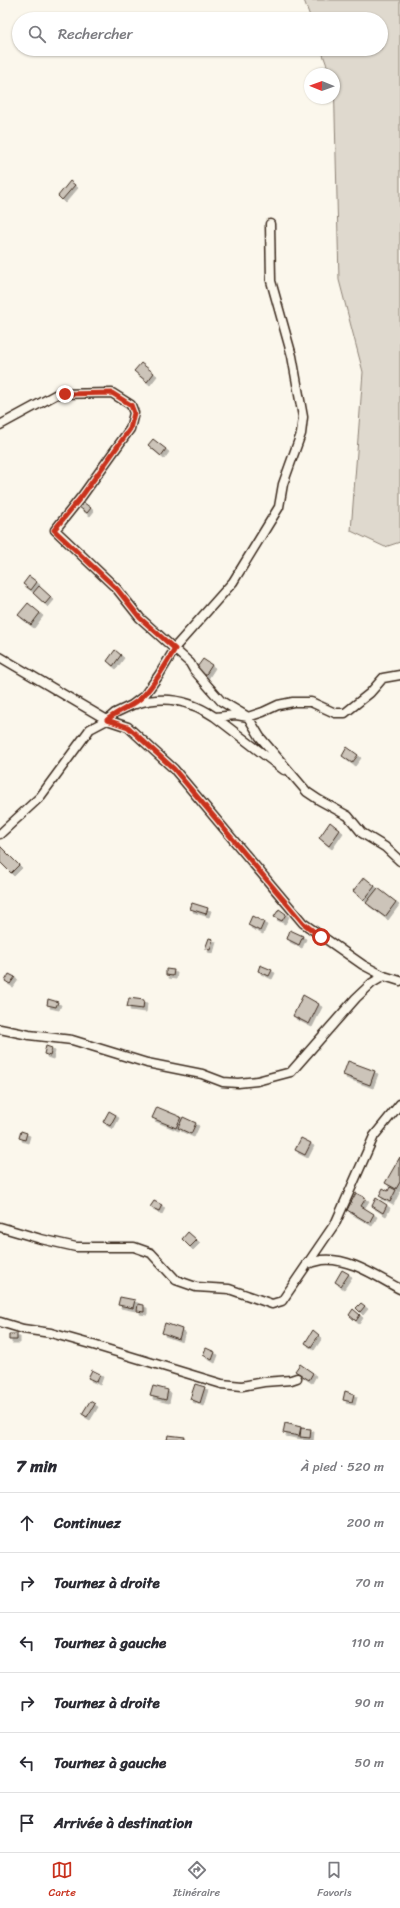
<!DOCTYPE html>
<html lang="fr">
<head>
<meta charset="utf-8">
<style>
	:root { --surface:#fff; --page:#f2f2f3; --text:#2b2b33; --muted:#7c7c81; --line:#e1e1e2; --accent:#c8321e }
	body { margin:0; font-family:Sriracha,sans-serif; background:var(--page); color:var(--text) }
	.compass { position:absolute; left:304px; top:68px; width:36px; height:36px; border-radius:50%; background:var(--surface); box-shadow:0 1px 3px #0004; rotate:271deg }
	.stop { position:absolute; width:12px; height:12px; margin:-9px; border:3px solid #c8321e; border-radius:50%; background:#fff }
	.stop.end { background:#c8321e; border-color:#fff; box-shadow:0 1px 4px #0008 }
	.list { margin:0; padding:0; list-style:none }
	h2 { display:flex; justify-content:space-between; align-items:center; height:52px; margin:0; padding:0 16px; font-size:17px }
	h2 small { font-size:13px; font-weight:400; color:var(--muted) }
	.list li { display:grid; grid-template-columns:26px 1fr auto; gap:12px; align-items:center; box-sizing:border-box; height:60px; padding:0 16px; border-top:1px solid var(--line) }
	.list b { display:block; font-size:15px; white-space:nowrap }
	.list em { font-size:13px; font-style:normal; color:var(--muted) }
	.icon { flex:none; width:22px; height:22px; fill:none; stroke:currentColor; stroke-width:2; stroke-linecap:round; stroke-linejoin:round }
	.map { position:relative; flex:none; width:400px; height:1440px; overflow:hidden }
	.search { position:absolute; background:var(--surface); box-shadow:0 1px 3px #0004; left:12px; right:12px; top:12px; height:44px; display:flex; align-items:center; gap:10px; box-sizing:border-box; padding:0 14px; border-radius:22px; color:var(--muted); font-size:15px }
	.sheet { height:412px; background:var(--surface) }
	nav { display:flex; justify-content:space-around; align-items:center; box-sizing:border-box; height:56px; border-top:1px solid var(--line); background:var(--surface); font-size:11px; color:var(--muted) }
	nav a { display:grid; justify-items:center; gap:2px }
	nav .on { color:var(--accent) }
	.map>svg:first-child { display:block }
</style>
</head>
<body>
<div class="map">
<svg width="400" height="1440" viewBox="0 0 400 1440">
	<defs>
		<filter id="shadow"><feDropShadow dx="3" dy="3" stdDeviation="0" flood-color="#0004"/></filter>
	</defs>
	<rect width="100%" height="100%" fill="#fbf7ec"/>
	<filter id="ink" filterUnits="userSpaceOnUse"><feTurbulence type="fractalNoise" baseFrequency=".025" numOctaves="2"/><feDisplacementMap in="SourceGraphic" scale="8" xChannelSelector="R" yChannelSelector="G"/><feConvolveMatrix kernelMatrix="1 2 1 2 8 2 1 2 1" color-interpolation-filters="sRGB"/></filter>
	<g filter="url(#ink)">
		<!-- green -->
		<path fill="#dfd9ce" stroke="#8d8276" d="M304,0H400V542L385,547L351,531L363,372L339,280L334,74H330L321,49H381V19H311Z"/>
		<!-- building -->
		<path fill="#ccc4b9" stroke="#3b2a1e" filter="url(#shadow)" d="M70,181L75,185L62,200L58,196Z
			M141,363L154,373L147,382L134,371Z
			M153,439L166,449L161,456L148,445Z
			M83,502L91,508L87,513L79,507Z
			M29,576L37,582L31,590L23,584Z
			M39,586L51,597L45,604L33,593Z
			M28,603L40,613L31,625L18,615Z
			M115,650L121,655L113,666L107,661Z
			M203,659L212,665L205,676L195,670Z
			M347,747L358,755L352,763L342,756Z
			M330,822L340,830L329,846L319,838Z
			M0,846L19,865L11,873L0,862Z
			M364,877L375,886L364,900L353,891Z
			M378,888L396,902L385,917L366,903Z
			M192,903L208,908L206,914L190,909Z
			M279,909L286,914L282,921L274,917Z
			M252,916L264,922L260,931L248,925Z
			M290,930L303,936L299,945L287,939Z
			M209,938L213,939L210,950L205,949Z
			M260,965L272,970L269,976L258,971Z
			M166,969L174,970L173,976L166,975Z
			M9,974L15,977L10,984L5,981Z
			M303,995L319,1004L309,1024L293,1016Z
			M129,998L144,1000L143,1009L127,1007Z
			M48,999L58,1002L56,1007L47,1005Z
			M46,1046L52,1048L50,1056L44,1054Z
			M348,1061L375,1071L370,1085L343,1075Z
			M157,1107L181,1117L176,1128L152,1118Z
			M109,1111L116,1115L110,1126L103,1122Z
			M183,1117L196,1123L191,1134L178,1128Z
			M21,1131L27,1133L25,1140L19,1138Z
			M301,1138L311,1143L305,1155L295,1150Z
			M400,1157V1182L396,1189L385,1183Z
			M390,1187L396,1190L390,1202L379,1196L383,1188L388,1191Z
			M356,1193L366,1198L361,1206L374,1214L369,1223L347,1210Z
			M376,1198L387,1205L383,1213L372,1206Z
			M154,1201L162,1205L159,1211L150,1207Z
			M188,1232L197,1240L190,1247L182,1239Z
			M342,1270L349,1274L341,1286L335,1282Z
			M120,1297L135,1300L133,1308L118,1305Z
			M361,1303L365,1306L360,1312L356,1308Z
			M138,1304L144,1305V1312L137,1311Z
			M353,1309L360,1315L356,1321L349,1315Z
			M165,1323L182,1329L179,1339L162,1333Z
			M313,1330L319,1335L311,1347L305,1343Z
			M9,1334H17V1340H9Z
			M206,1348L215,1352L212,1360L203,1355Z
			M300,1364L313,1373L309,1380L295,1371Z
			M92,1370L100,1374L97,1382L88,1378Z
			M195,1384L205,1387L200,1403L190,1399Z
			M153,1386L168,1390L166,1400L150,1396Z
			M345,1391L354,1394L352,1402L343,1400Z
			M90,1401L95,1404L87,1417L82,1414Z
			M285,1423L301,1427L299,1436L283,1433Z
			M301,1428L311,1429L310,1438L300,1437Z
			M168,1435L185,1437L184,1440H167Z"/>
		<g fill="none" stroke-linecap="round" stroke-linejoin="round">
			<defs>
				<path id="minor" d="M0,425L57,394L112,393L131,405L134,413L130,429L82,496L55,530L117,589L140,618L190,663L194,670L221,701L248,717L260,737L307,792L319,800L348,816L362,833L385,847L400,861
					M0,657L107,720L115,713L132,705L144,696L159,675L177,645L233,582L279,507L283,484L301,434L303,417L292,356L271,281L270,224
					M136,704C165,695 190,700 215,717L236,715L248,717L263,712L278,705L293,702H311L335,713H345L370,693L383,678L400,675
					M215,717L284,770
					M0,834L40,797L90,729L107,720L128,727L174,769L303,923L363,965L384,976L400,981
					M0,1029L29,1035L72,1040L147,1063L202,1074L223,1082L238,1083L257,1081L291,1072L356,998L372,983L384,976
					M0,1227L41,1239L76,1247H134L151,1253L176,1280L196,1287L229,1289L272,1304L282,1301L336,1222L374,1136L400,1104
					M307,1264C312,1263 317,1261 322,1260C349,1257 377,1277 400,1289
					M0,1322L23,1329L51,1333L90,1344L222,1384L242,1386L264,1382L291,1380L297,1378"/>
			</defs>
			<!-- minor casing -->
			<use href="#minor" stroke="#3b2a1e" stroke-width="11"/>
			<!-- minor -->
			<use href="#minor" stroke="#fbf7ec" stroke-width="8"/>
		</g>
	</g>
	<g fill="none" stroke-linecap="round" stroke-linejoin="round" filter="url(#ink)">
		<!-- route -->
		<path stroke="#c8321e" stroke-width="5" d="M65,394L112,393L131,405L134,413L130,429L82,496L54,530L117,589L140,618L175,649C165,665 156,683 143,696C133,707 118,710 107,720L128,727L174,769L303,923L321,937"/>
	</g>
</svg>
<svg class="compass" viewBox="-18 -18 36 36"><path d="M0-13l5 13h-10z" fill="#e53935"/><path d="M0 13l5-13h-10z" fill="#7c7c81"/></svg>
<div class="stop" style="left:321px;top:937px"></div>
<div class="stop end" style="left:65px;top:394px"></div>
<div class="search"><svg class="icon" aria-label="search" viewBox="0 0 24 24"><circle cx="10" cy="10" r="6"/><path d="M15 15l6 6"/></svg>Rechercher</div>
</div>
<section class="sheet">
<h2>7 min<small>À pied · 520 m</small></h2>
<ul class="list">
<li><svg class="icon" aria-label="ahead" viewBox="0 0 24 24"><path d="M12 20V5M6 11l6-6 6 6"/></svg><div><b>Continuez</b></div><em>200 m</em></li>
<li><svg class="icon" aria-label="right" viewBox="0 0 24 24"><path d="M7 20v-9h11M14 6l5 5-5 5"/></svg><div><b>Tournez à droite</b></div><em>70 m</em></li>
<li><svg class="icon" aria-label="left" viewBox="0 0 24 24"><path d="M17 20v-9H6M10 6l-5 5 5 5"/></svg><div><b>Tournez à gauche</b></div><em>110 m</em></li>
<li><svg class="icon" aria-label="right" viewBox="0 0 24 24"><path d="M7 20v-9h11M14 6l5 5-5 5"/></svg><div><b>Tournez à droite</b></div><em>90 m</em></li>
<li><svg class="icon" aria-label="left" viewBox="0 0 24 24"><path d="M17 20v-9H6M10 6l-5 5 5 5"/></svg><div><b>Tournez à gauche</b></div><em>50 m</em></li>
<li><svg class="icon" aria-label="arrive" viewBox="0 0 24 24"><path d="M6 21V4h12l-3 4 3 4H6"/></svg><div><b>Arrivée à destination</b></div></li>
</ul>
</section>
<nav>
<a class="on"><svg class="icon" aria-label="map" viewBox="0 0 24 24"><path d="M3 6l6-2 6 2 6-2v14l-6 2-6-2-6 2zM9 4v14M15 6v14"/></svg>Carte</a>
<a><svg class="icon" aria-label="directions" viewBox="0 0 24 24"><path d="M12 3l9 9-9 9-9-9zM9 14v-3h6M13 9l2 2-2 2"/></svg>Itinéraire</a>
<a><svg class="icon" aria-label="saved" viewBox="0 0 24 24"><path d="M7 4h10v16l-5-4-5 4z"/></svg>Favoris</a>
</nav>
</body>
</html>
